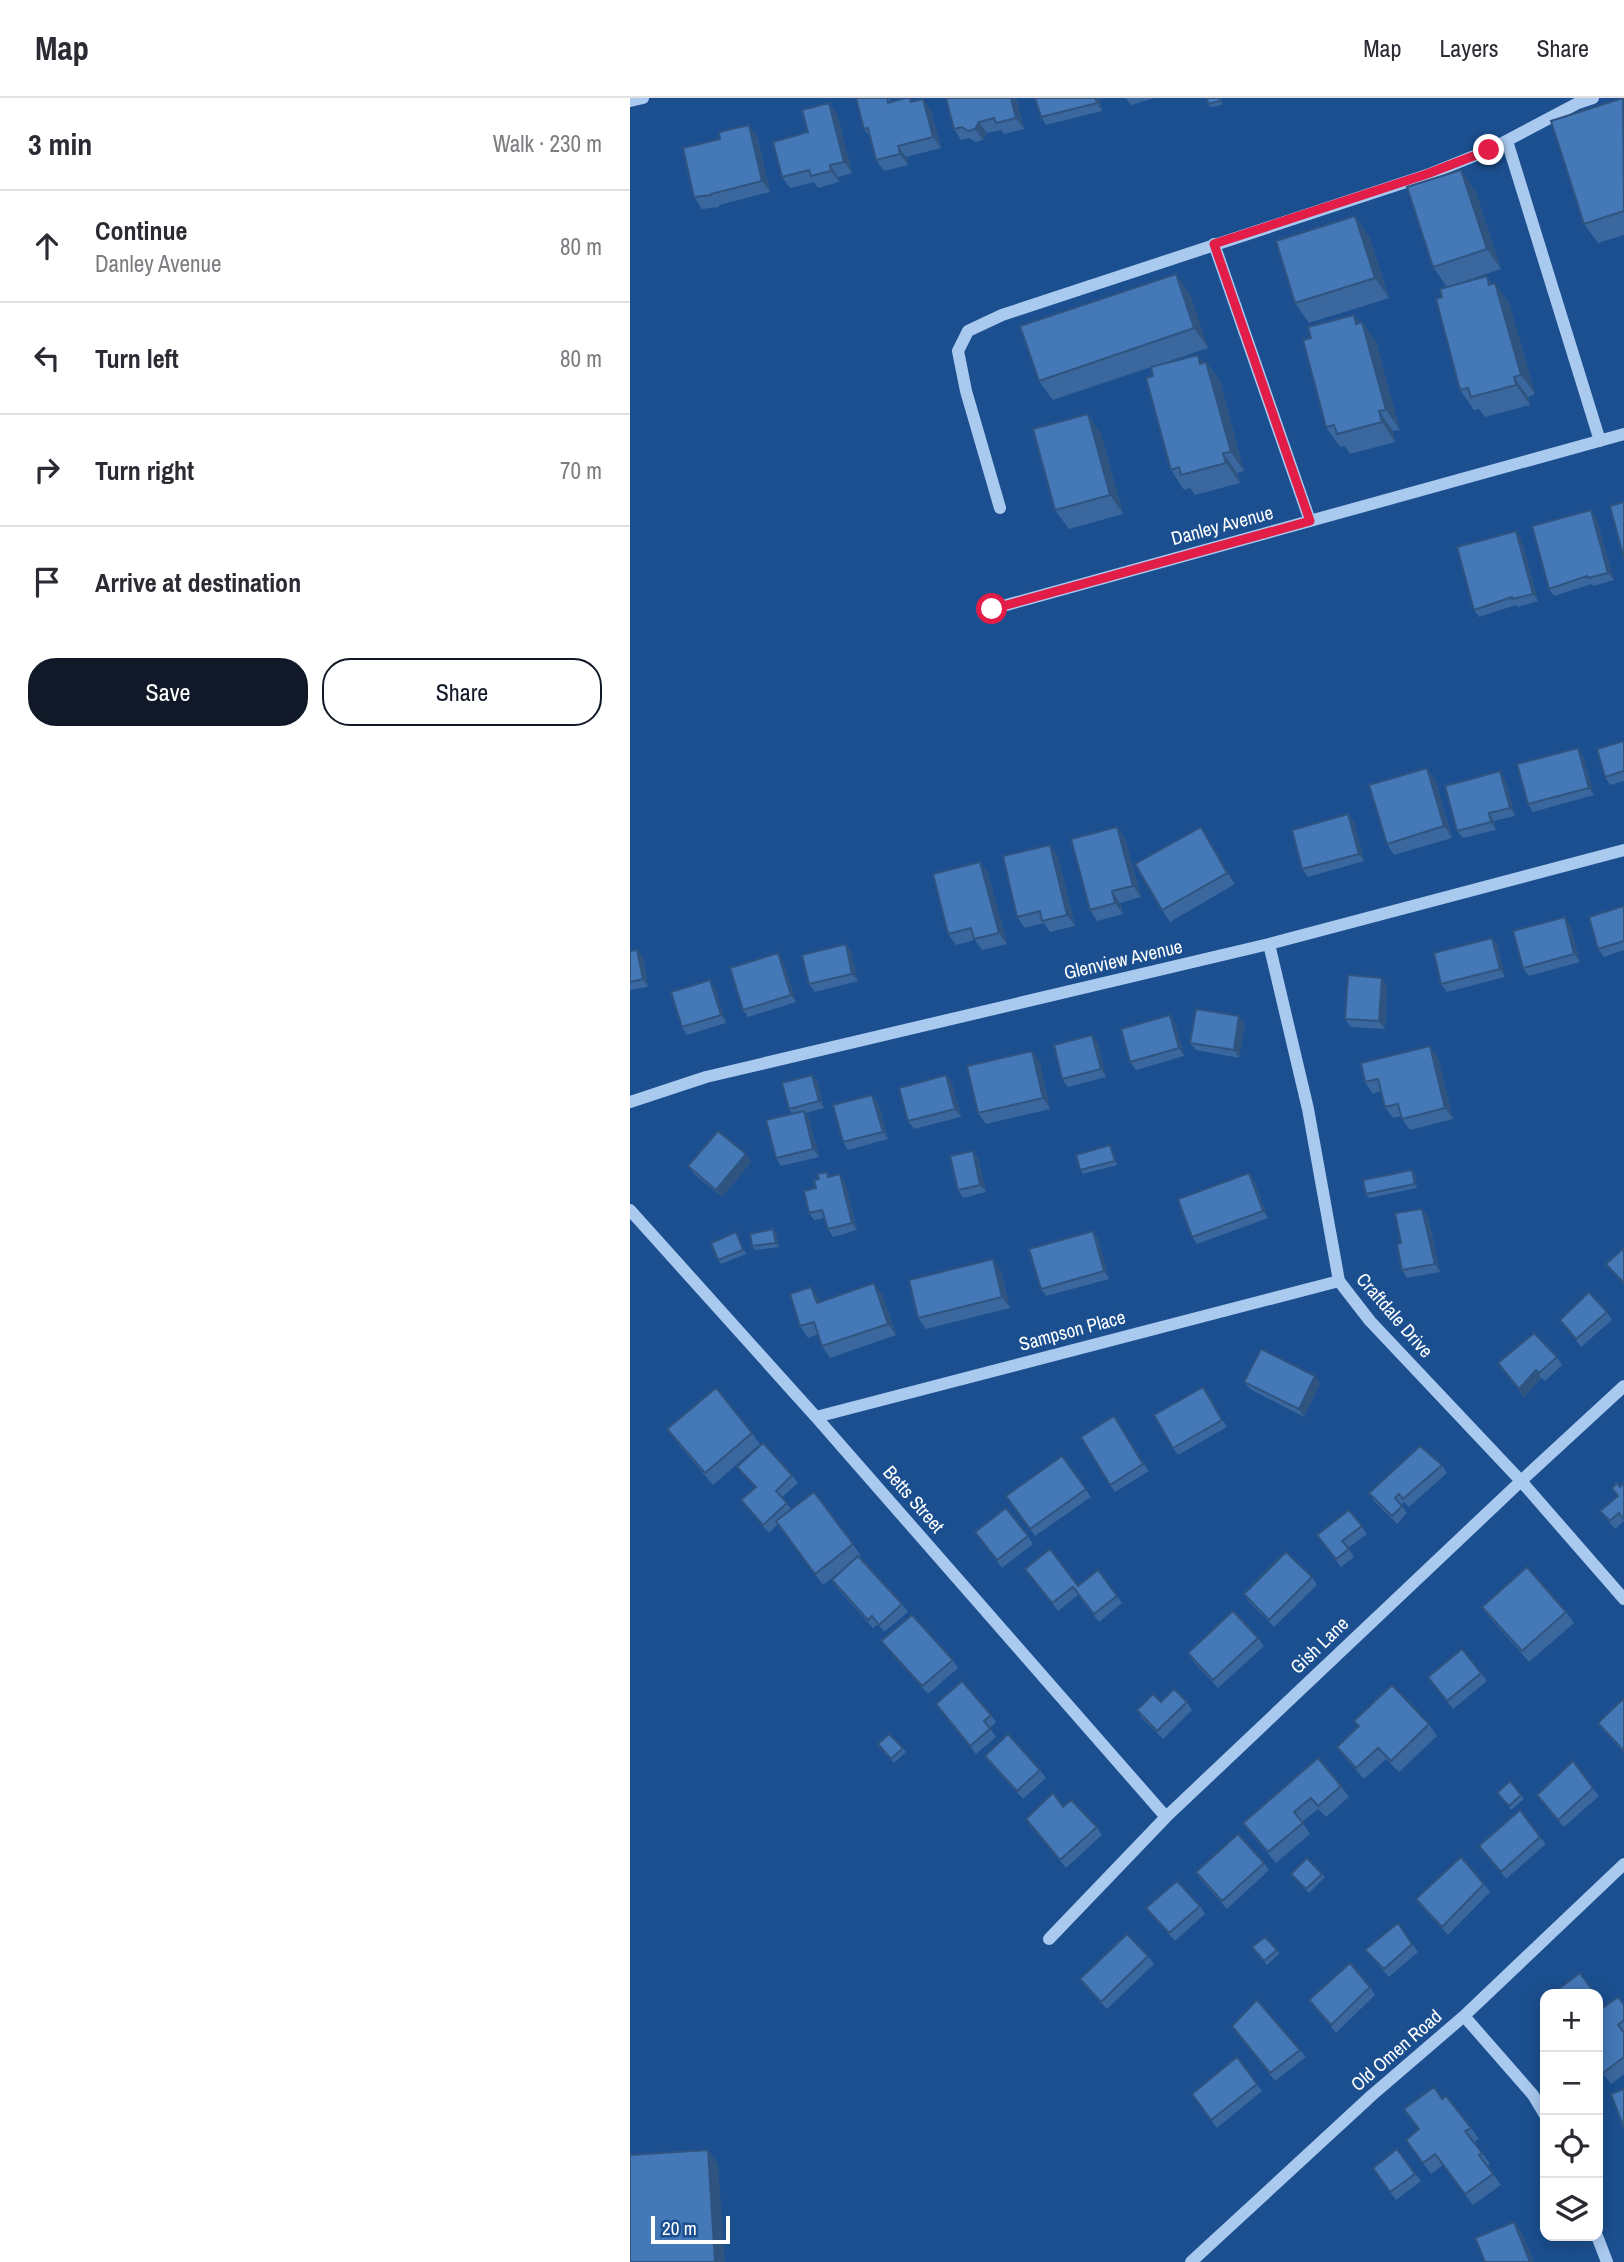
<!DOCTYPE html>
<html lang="en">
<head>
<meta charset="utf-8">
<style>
	:root { --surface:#fff; --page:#f7f7f7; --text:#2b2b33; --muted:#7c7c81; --line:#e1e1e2; --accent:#111827 }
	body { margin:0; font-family:"Archivo Narrow",sans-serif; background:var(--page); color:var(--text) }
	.controls { position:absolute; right:21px; bottom:21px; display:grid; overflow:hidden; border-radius:14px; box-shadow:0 4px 18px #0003 }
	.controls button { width:63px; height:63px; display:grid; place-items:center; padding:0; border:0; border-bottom:2px solid var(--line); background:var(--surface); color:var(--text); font:35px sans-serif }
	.scale { position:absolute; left:21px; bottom:18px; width:79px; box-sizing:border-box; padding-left:7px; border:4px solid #fff; border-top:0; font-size:19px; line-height:24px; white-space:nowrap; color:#fff; -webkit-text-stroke:5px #1b4f8f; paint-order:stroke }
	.stop { position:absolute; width:21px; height:21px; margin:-16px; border:5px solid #e11d48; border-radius:50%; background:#fff }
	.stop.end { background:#e11d48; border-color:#fff; box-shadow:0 2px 7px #0008 }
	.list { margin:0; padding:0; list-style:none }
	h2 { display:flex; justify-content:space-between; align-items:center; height:91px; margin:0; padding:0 28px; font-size:30px }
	h2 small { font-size:23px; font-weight:400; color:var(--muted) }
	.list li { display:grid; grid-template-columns:46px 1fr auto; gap:21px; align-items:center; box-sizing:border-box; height:112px; padding:0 28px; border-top:2px solid var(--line) }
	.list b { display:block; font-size:26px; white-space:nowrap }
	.list p { margin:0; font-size:23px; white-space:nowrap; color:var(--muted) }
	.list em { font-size:23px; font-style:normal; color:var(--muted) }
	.actions { display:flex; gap:14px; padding:21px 28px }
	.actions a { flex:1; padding:16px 0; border:2px solid var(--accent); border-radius:28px; text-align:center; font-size:24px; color:var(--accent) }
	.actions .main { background:var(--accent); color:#fff }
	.icon { flex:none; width:38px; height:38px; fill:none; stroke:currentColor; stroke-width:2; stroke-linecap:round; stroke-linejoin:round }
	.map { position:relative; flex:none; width:994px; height:2164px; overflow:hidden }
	header { display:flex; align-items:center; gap:42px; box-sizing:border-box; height:98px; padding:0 35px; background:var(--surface); border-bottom:2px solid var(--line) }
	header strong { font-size:33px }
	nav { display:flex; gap:38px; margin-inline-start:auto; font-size:24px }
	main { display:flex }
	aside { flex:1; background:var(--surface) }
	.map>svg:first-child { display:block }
</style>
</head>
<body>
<header>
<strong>Map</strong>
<nav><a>Map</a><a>Layers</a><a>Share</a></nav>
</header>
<main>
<aside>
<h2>3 min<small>Walk · 230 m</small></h2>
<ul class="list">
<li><svg class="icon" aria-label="ahead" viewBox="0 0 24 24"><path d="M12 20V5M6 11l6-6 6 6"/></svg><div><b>Continue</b><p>Danley Avenue</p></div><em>80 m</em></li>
<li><svg class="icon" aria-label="left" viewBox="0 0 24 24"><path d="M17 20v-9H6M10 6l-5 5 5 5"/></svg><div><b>Turn left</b></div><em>80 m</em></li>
<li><svg class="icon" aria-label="right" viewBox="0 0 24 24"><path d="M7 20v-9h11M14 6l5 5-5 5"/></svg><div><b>Turn right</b></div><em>70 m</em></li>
<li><svg class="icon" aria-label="arrive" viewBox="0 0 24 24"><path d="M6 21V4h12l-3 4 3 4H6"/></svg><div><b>Arrive at destination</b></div></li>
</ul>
<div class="actions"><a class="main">Save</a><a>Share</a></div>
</aside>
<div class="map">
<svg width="994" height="2164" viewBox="0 0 994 2164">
	<rect width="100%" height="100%" fill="#1b4f8f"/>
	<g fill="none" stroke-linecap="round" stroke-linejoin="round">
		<!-- minor -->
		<path stroke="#a9c9ee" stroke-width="12" d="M0,3L13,0
			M877,43L970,343
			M584,146L680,423
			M370,410L336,293L328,253L338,233L372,217L797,77L859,52L948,5L963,0
			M362,511L994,336
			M639,846L678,1011L709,1183L740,1223L891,1383L994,1501
			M0,1004L76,979L639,846L994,752
			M0,1112L186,1319L536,1719
			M186,1319L709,1183
			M419,1841L536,1719L891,1383L994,1288
			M834,1918L903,1997L915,2017
			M967,2138L977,2164
			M561,2164L741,1998L834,1918L994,1766"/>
	</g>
	<!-- wall -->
	<path fill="#3a679d" d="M259,0L262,4L280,0L283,4L301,12L311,50L276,59L278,67L254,73L246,62L240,39L234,31Z
		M316,0H386L394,31L374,36L371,32L357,35L353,42L346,44L339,40L331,42L324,31Z
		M405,0H469L472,13L416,27L411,19Z
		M496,0H525L501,7Z
		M577,0H591L592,7L581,9L578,6Z
		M994,1V137L968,145L954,126Z
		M199,5L207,16L222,75L208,79L209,84L188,90L184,84L160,90L152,79L178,34Z
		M127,38L140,94L89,107V109L72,111L64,99Z
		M845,92L871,171L817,189L803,169Z
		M739,138L759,200L679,225L665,205Z
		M862,186L879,205L905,296L898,299L900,307L855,319L849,311L844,312L830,292Z
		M560,196L578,250L525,268L576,264L590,283L614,373L607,375L610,385L565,397L560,390L554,392L541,372L521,269L423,302L409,283Z
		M724,217L729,225L732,224L746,244L770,332L763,333L765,344L720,356L715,348L710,349L696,329L681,240Z
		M458,316L471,336L493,416L439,431L425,412Z
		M966,419L984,482L963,488L962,486L924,498L919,491Z
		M886,433L891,440L908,503L888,509L886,507L849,519L844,512Z
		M994,643V683L980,687L975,679Z
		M953,658L964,697L903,714L898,706Z
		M870,673L875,681L885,718L864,723L866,732L833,740L827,733Z
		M805,681L822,740L764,757L757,746Z
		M718,716L724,724L734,763L678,779L672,771Z
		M487,729L495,740L511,799L490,805L493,816L467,823L460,812Z
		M578,740L605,786L540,824L532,812Z
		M428,758L445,828L420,834L414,825L395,830L387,819Z
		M350,764L358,775L377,846L352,852L345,842L326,847L318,836Z
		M994,808V852L974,859L968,851Z
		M935,819L940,827L950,864L899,878L893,870Z
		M862,840L867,847L875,879L817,894L811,886Z
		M216,846L221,854L228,883L185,894L179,886Z
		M7,852L13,859L18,889L0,892V853Z
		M153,863L166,904L118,919L113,912Z
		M757,887L755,931L721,929L715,921Z
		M85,890L96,925L57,937L52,929Z
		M545,925L554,958L506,972L500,964Z
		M615,926L609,960L566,952L560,945Z
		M468,945L476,979L438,989L432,981Z
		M808,959L823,1021L780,1032L772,1021L771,1018L763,1020L755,1009L751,993L743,996L735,984Z
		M410,964L420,1011L356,1026L348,1015Z
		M182,977L188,985L194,1010L176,1015L179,1020L189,1059L151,1068L146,1060L162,1016L159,1011Z
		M316,977L322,985L331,1019L284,1031L278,1023Z
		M248,1005L258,1041L218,1052L213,1044Z
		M480,1047L482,1051L487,1067L453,1076L450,1072Z
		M116,1056L121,1064L92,1099L64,1076L58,1068Z
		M348,1060L356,1094L333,1100L328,1092Z
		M782,1072L785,1076L787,1090L739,1100L736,1096Z
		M197,1074L201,1079L215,1084L227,1132L203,1139L198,1131L194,1120L184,1122L179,1115L189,1081Z
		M624,1083L638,1120L567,1146L562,1139Z
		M792,1111L798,1119L810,1174L777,1180L772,1172L771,1145Z
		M463,1133L468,1141L479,1181L416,1198L411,1191Z
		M106,1134L116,1156L91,1166L88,1162Z
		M146,1135L149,1149L125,1152L122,1148Z
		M994,1150V1187L976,1166Z
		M371,1173L380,1210L296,1231L288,1220Z
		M252,1196L266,1237L200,1260L192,1248L188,1236L178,1240L170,1228L189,1200L190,1204Z
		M977,1214L982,1222L951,1249L930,1222Z
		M927,1259L932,1267L915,1283L911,1280L894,1299L868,1265Z
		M614,1284L690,1285L674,1319L620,1291Z
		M578,1297L597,1329L548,1357L543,1350Z
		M489,1326L519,1373L485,1394L480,1387Z
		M37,1331L122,1335L130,1346L83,1387L45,1342Z
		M432,1358L461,1399L405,1438L376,1398Z
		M812,1367L817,1375L779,1409L774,1404L771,1407L777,1415L767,1426L744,1403L739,1395Z
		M107,1369L162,1377L168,1385L152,1399L162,1412L223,1446L231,1458L229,1459L272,1506L278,1514L254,1534L248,1526L243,1530L207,1490L202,1482L216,1469L193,1487L148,1426L139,1435L117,1410L111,1402L125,1390Z
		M994,1385V1423L985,1431L970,1413L987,1398L982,1390L990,1389Z
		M719,1412L737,1436L718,1450L724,1459L711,1469L687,1437Z
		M345,1434L398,1438L403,1446L372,1470Z
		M468,1472L492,1505L469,1524L448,1497L428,1513L401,1478L448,1488Z
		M682,1479L687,1487L644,1529L619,1504L614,1496Z
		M852,1509L936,1514L944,1525L899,1564L860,1520Z
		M628,1540L634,1548L588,1590L563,1563L558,1555Z
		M251,1543L323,1562L328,1570L298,1596L257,1551Z
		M851,1575L857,1583L823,1611L798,1579Z
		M994,1600V1655L973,1632L968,1625Z
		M531,1604H557L562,1612L533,1641L512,1620L507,1612Z
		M306,1606L361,1617L366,1624L360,1630L366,1639L346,1656Z
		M724,1623L799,1626L807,1638L769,1674L756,1661L734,1681L715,1660L707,1649L728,1629Z
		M248,1646L273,1650L276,1654L264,1665Z
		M355,1658L410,1672L416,1680L393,1701L360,1665Z
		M943,1663L969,1698L934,1729L907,1697Z
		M711,1688L719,1699L696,1719L688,1711L672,1724L680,1736L646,1765L621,1736L613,1725Z
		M867,1695L891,1697L894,1701L881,1712Z
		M433,1709L467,1729L472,1737L436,1770L396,1721Z
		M910,1739L916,1746L876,1781L849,1748Z
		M634,1765L639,1772L597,1811L571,1782L566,1774Z
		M661,1776H692L695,1779L679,1795Z
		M854,1786L860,1794L818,1837L791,1808L786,1801Z
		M570,1808L575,1816L545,1843L516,1810Z
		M768,1825L788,1854L759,1879L741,1859L735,1852Z
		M647,1852L649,1856L637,1867L625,1853Z
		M518,1858L524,1866L477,1911L455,1888L450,1881Z
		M740,1889L745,1897L706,1935L679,1902Z
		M968,1900L974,1909L994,1907V1976L981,1986L969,1970L968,1971Z
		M602,1928L670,1952L676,1959L645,1983Z
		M607,1959L632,1993L587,2030L562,1996Z
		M812,2001L841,2030L849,2041L844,2044L860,2066L857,2068L871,2087L843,2107L813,2067L801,2076L776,2042L789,2031Z
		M767,2051L791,2083L766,2102L743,2070Z"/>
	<!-- shaded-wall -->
	<path fill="#305480" d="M381,0H386L394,31L386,20Z
		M465,0H469L472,13L467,5Z
		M293,1L301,12L311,50L303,39Z
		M199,5L207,16L222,75L214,64Z
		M349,24L357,35L353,42L345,31Z
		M119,27L127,38L140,94L132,83Z
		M268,48L276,59L278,67L270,56Z
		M200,67L208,79L209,84L201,73Z
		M831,72L845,92L871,171L857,151Z
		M725,118L739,138L759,200L745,180Z
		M546,176L560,196L578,250L564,230Z
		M857,178L868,194L865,185L879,205L905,296L891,277Z
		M724,217L734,232L732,224L746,244L770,332L756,312Z
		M568,257L579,272L576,264L590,283L614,373L601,354Z
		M884,279L898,299L900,307L886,287Z
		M749,313L763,333L765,344L752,324Z
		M458,316L471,336L493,416L480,397Z
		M593,355L607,375L610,385L596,365Z
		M961,412L966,419L984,482L978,475Z
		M886,433L891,440L908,503L903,496Z
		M948,650L953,658L964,697L959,690Z
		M797,670L805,681L822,740L814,728Z
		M870,673L875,681L885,718L880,710Z
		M859,715L864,723L866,732L861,724Z
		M718,716L724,724L734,763L729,756Z
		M487,729L495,740L511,799L503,788Z
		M571,729L578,740L605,786L597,775Z
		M420,747L428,758L445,828L437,817Z
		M350,764L358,775L377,846L369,835Z
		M482,793L490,805L493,816L485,805Z
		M935,819L940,827L950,864L944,856Z
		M862,840L867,847L875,879L870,871Z
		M216,846L221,854L228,883L222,876Z
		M7,852L13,859L18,889L13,881Z
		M148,855L153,863L166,904L161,897Z
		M752,880L757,887L755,931L749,923Z
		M80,882L85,890L96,925L91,917Z
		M540,917L545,925L554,958L549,950Z
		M609,918L615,926L609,960L604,952Z
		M462,937L468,945L476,979L471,971Z
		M800,948L808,959L823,1021L815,1010Z
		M402,953L410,964L420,1011L413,1000Z
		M182,977L188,985L194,1010L189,1003Z
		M316,977L322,985L331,1019L325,1011Z
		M242,997L248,1005L258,1041L253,1034Z
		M174,1013L179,1020L189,1059L183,1051Z
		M343,1053L348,1060L356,1094L350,1087Z
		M116,1056L121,1064L92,1099L86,1092Z
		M782,1072L785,1076L787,1090L785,1086Z
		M619,1075L624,1083L638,1120L633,1113Z
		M210,1076L215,1084L227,1132L222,1125Z
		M792,1111L798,1119L810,1174L805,1166Z
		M143,1131L146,1135L149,1149L146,1145Z
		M463,1133L468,1141L479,1181L474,1173Z
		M363,1161L371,1173L380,1210L372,1199Z
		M244,1185L252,1196L266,1237L258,1226Z
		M181,1189L189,1200L195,1216L187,1205Z
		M906,1272L911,1280L894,1299L889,1291Z
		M685,1278L690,1285L674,1319L669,1311Z
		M78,2052L88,2066L95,2164H85Z
		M884,2124L892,2135L904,2164H900Z"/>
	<!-- building -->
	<path fill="#4478b7" stroke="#305480" stroke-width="2" d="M226,0H257L258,5L275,0H280L281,4L293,1L303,39L268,48L270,56L246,62L238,30L234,31Z
		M316,0H381L386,20L366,25L364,20L349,24L345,31L338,33L332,29L324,31Z
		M405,0H465L467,5L411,19Z
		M577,0H589L590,3L578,6Z
		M993,0L994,113L954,126L921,23Z
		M199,5L214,64L200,67L201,73L181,78L179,72L152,79L143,44L178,34L172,12Z
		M119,27L132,83L81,96V97L64,99L53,50L90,41L89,34Z
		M831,72L857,151L803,169L777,89Z
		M725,118L745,180L665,205L646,143Z
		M546,176L564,230L409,283L390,228Z
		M857,178L859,187L865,185L891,277L884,279L886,287L841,299L838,290L830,292L806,201L812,199L810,191Z
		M724,217L726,226L732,224L756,312L749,313L752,324L707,336L704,327L696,329L673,242L681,240L678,229Z
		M568,257L570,266L576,264L601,354L593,355L596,365L551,377L549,369L541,372L516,280L523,278L521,269Z
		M458,316L480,397L425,412L403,331Z
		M994,404V461L980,408Z
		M961,412L978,475L958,480L957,478L919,491L902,428Z
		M886,433L903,496L882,501V499L844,512L827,449Z
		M994,643V673L975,679L967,651Z
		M948,650L959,690L898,706L887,666Z
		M797,670L814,728L757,746L739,687Z
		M870,673L880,710L859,715L861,724L827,733L815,688Z
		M718,716L729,756L672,771L662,732Z
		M487,729L503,788L482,793L485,805L460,812L441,741Z
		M571,729L597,775L532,812L505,766Z
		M420,747L437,817L412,823L410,813L387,819L373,758Z
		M350,764L369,835L344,841L341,830L318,836L303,776Z
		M994,808V843L968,851L959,819Z
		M935,819L944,856L893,870L883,833Z
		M862,840L870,871L811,886L804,855Z
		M216,846L222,876L179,886L172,857Z
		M7,852L13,881L0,884V853Z
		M148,855L161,897L113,912L100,870Z
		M718,877L752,880L749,923L715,921Z
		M80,882L91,917L52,929L41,894Z
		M566,911L609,918L604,952L560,945Z
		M540,917L549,950L500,964L491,931Z
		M462,937L471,971L432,981L424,947Z
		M800,948L815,1010L772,1021L768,1006L755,1009L748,981L735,984L731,965Z
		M402,953L413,1000L348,1015L337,968Z
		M182,977L189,1003L159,1011L152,985Z
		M316,977L325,1011L278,1023L269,990Z
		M242,997L253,1034L213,1044L203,1007Z
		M174,1013L183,1051L146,1060L136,1022Z
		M88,1033L116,1056L86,1092L58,1068Z
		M480,1047L485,1063L450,1072L446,1057Z
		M343,1053L350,1087L328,1092L320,1058Z
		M782,1072L785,1086L736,1096L733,1082Z
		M197,1074L198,1079L210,1076L222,1125L198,1131L192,1112L179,1115L174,1093L186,1090L184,1082L189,1081L187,1076Z
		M619,1075L633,1113L562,1139L548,1101Z
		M792,1111L805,1166L772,1172L767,1146L771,1145L765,1115Z
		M143,1131L146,1145L122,1148L120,1136Z
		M463,1133L474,1173L411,1191L399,1151Z
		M106,1134L113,1152L88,1162L81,1145Z
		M994,1150V1185L976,1166Z
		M363,1161L372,1199L288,1220L279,1182Z
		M244,1185L258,1226L192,1248L184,1224L170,1228L160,1196L181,1189L187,1205Z
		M959,1194L977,1214L946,1241L930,1222Z
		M904,1235L927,1259L909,1275L906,1272L889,1291L868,1265Z
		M631,1251L685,1278L669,1311L614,1284Z
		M573,1289L592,1322L543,1350L524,1317Z
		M86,1290L122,1335L75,1375L37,1331Z
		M484,1318L513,1366L480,1387L451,1339Z
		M133,1345L162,1377L146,1393L157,1405L133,1427L111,1402L126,1389L107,1369Z
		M790,1348L812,1367L773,1401L769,1396L765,1400L772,1408L762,1418L739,1395Z
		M432,1358L456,1391L400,1431L376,1398Z
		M987,1385L990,1389L994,1385V1421L989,1415L980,1423L970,1413L988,1398L982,1390Z
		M184,1394L223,1446L185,1476L146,1423Z
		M376,1410L398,1438L367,1462L345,1434Z
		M719,1412L732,1428L712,1443L719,1451L706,1461L687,1437Z
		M420,1451L448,1488L468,1472L487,1498L464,1516L443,1489L422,1505L395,1471Z
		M656,1454L682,1479L639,1522L614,1496Z
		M228,1458L272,1506L249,1527L242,1518L238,1522L202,1482Z
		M897,1469L936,1514L892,1553L852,1509Z
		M603,1513L628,1540L583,1582L558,1555Z
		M282,1517L323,1562L292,1588L251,1543Z
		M832,1551L851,1575L817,1603L798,1579Z
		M332,1583L361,1617L354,1623L360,1631L340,1648L306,1606Z
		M762,1587L799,1626L761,1663L748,1650L726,1670L707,1649L729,1628L724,1623Z
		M544,1591L557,1604L527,1633L507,1612L523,1596L531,1604Z
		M994,1600V1653L968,1625Z
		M259,1636L273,1650L261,1661L248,1646Z
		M378,1636L410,1672L387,1693L355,1658Z
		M688,1660L711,1688L688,1708L681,1700L664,1714L673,1725L638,1754L613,1725Z
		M943,1663L963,1690L928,1722L907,1697Z
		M880,1683L891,1697L879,1708L867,1695Z
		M423,1695L433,1709L441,1702L467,1729L430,1762L396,1721Z
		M890,1712L910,1739L871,1774L849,1748Z
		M608,1736L634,1765L592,1803L566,1774Z
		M831,1759L854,1786L812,1829L786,1801Z
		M677,1760L692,1776L676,1791L661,1776Z
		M547,1783L570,1808L539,1835L516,1810Z
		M768,1825L782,1846L754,1871L735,1852Z
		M497,1836L518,1858L471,1904L450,1881Z
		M635,1839L647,1852L634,1863L622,1849Z
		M720,1865L740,1889L701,1927L679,1902Z
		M950,1875L965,1896H922Z
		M988,1899L994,1907V1922L988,1927L994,1935V1959L973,1975L968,1968V1900L974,1909Z
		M627,1902L670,1952L640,1975L602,1928Z
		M607,1959L627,1986L581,2022L562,1996Z
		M804,1989L812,2001L816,1998L841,2030L835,2033L852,2055L849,2057L863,2076L835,2096L805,2056L793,2065L776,2042L789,2031L774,2011Z
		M994,1991V2030L981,1996Z
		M767,2051L785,2076L760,2094L743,2070Z
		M78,2052L85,2164H0V2057Z
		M884,2124L900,2164H855L845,2140Z"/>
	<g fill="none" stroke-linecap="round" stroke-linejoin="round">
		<!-- route -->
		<path stroke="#e11d48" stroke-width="9" d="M362,511L680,423L584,146L797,76L859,52"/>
	</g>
	<g text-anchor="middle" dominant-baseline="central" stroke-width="6" stroke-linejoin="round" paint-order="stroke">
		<!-- street labels -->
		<g font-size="19" fill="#fff" stroke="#1b4f8f">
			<text transform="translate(592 427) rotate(-15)">Danley Avenue</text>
			<text transform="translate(493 861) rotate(-13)">Glenview Avenue</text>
			<text transform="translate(765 1217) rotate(49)">Craftdale Drive</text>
			<text transform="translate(442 1232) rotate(-15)">Sampson Place</text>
			<text transform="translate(284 1401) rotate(49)">Betts Street</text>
			<text transform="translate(689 1547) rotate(-44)">Gish Lane</text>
			<text transform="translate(766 1952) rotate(-41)">Old Omen Road</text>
		</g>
	</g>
</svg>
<div class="controls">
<button>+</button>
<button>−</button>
<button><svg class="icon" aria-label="locate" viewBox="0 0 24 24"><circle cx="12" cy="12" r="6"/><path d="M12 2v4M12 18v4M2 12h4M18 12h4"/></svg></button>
<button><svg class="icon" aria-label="layers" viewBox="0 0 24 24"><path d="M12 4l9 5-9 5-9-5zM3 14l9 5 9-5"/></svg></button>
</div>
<div class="scale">20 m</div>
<div class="stop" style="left:362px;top:511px"></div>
<div class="stop end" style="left:859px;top:52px"></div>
</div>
</main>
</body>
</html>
